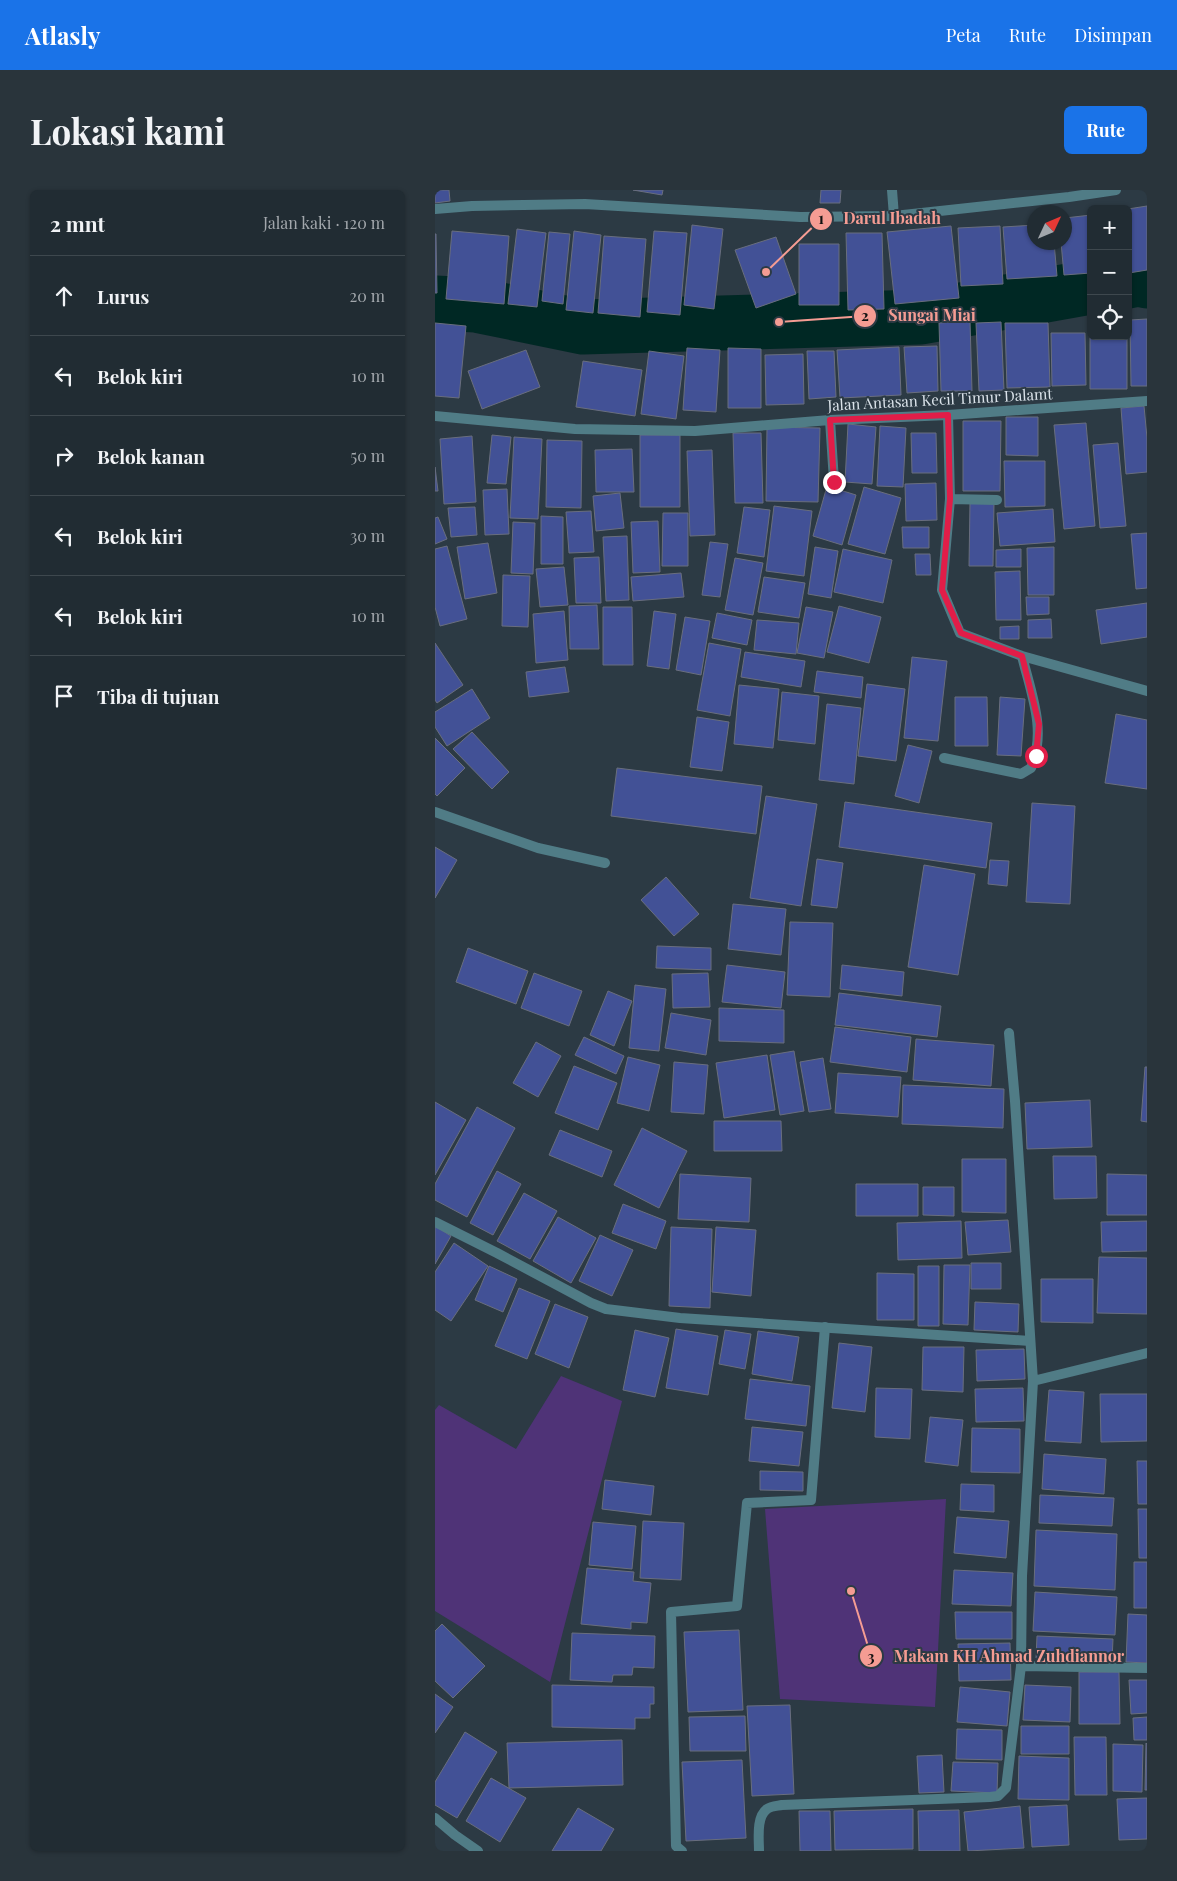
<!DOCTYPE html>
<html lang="id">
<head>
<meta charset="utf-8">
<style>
	:root { --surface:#212c33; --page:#29343b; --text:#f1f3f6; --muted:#a2a7ac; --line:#3e484e; --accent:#1a73e8 }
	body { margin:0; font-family:"Playfair Display",serif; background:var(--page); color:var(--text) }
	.controls { position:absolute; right:15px; top:15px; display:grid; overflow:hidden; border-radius:8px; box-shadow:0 1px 4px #0004 }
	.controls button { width:45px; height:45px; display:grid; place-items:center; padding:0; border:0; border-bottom:1px solid var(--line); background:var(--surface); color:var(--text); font:25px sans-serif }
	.compass { position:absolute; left:592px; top:15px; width:45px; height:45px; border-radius:50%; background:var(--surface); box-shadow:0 1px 4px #0004; rotate:46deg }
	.stop { position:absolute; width:15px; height:15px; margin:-11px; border:4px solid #e11d48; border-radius:50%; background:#fff }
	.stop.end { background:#e11d48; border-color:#fff; box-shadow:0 1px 5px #0008 }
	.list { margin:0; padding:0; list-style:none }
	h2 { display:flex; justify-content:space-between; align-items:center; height:65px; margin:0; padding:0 20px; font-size:21px }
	h2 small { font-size:16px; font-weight:400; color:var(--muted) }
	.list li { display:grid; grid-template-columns:32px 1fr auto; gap:15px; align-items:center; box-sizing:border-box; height:80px; padding:0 20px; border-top:1px solid var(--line) }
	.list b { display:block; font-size:19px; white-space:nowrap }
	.list em { font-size:16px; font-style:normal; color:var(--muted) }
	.icon { flex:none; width:28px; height:28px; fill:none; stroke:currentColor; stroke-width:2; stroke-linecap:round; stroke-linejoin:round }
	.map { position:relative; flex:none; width:712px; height:1661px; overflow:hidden; border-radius:8px }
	header { display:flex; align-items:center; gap:30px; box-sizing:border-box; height:70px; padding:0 25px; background:var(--accent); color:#fff }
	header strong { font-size:24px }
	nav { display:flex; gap:28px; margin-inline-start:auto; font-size:18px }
	.intro { display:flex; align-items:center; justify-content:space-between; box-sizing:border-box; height:120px; padding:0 30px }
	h1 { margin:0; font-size:35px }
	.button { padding:12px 22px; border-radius:8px; background:var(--accent); color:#fff; font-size:18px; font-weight:700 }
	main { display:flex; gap:30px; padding:0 30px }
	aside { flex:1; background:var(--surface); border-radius:8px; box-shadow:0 1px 4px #0004 }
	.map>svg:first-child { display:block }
</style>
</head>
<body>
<header>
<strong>Atlasly</strong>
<nav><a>Peta</a><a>Rute</a><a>Disimpan</a></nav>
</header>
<div class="intro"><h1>Lokasi kami</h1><a class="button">Rute</a></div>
<main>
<aside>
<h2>2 mnt<small>Jalan kaki · 120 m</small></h2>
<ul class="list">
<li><svg class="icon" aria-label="ahead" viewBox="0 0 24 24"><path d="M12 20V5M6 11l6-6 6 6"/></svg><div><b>Lurus</b></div><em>20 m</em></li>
<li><svg class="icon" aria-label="left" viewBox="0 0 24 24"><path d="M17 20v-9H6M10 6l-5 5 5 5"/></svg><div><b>Belok kiri</b></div><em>10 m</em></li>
<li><svg class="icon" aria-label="right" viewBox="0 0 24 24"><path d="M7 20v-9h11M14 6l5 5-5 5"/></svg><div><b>Belok kanan</b></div><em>50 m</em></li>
<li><svg class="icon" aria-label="left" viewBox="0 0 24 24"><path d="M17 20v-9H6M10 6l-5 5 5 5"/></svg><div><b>Belok kiri</b></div><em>30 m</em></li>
<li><svg class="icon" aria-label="left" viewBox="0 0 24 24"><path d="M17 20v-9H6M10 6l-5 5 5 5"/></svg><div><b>Belok kiri</b></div><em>10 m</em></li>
<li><svg class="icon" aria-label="arrive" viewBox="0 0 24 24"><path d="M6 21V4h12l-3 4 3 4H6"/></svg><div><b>Tiba di tujuan</b></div></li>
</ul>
</aside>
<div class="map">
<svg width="712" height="1661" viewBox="0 0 712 1661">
	<rect width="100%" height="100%" fill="#2c3a44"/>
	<!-- green -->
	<path fill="#4f3377" d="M126,1186L187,1211L115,1492L0,1421V1220L4,1215L81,1259Z
		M511,1309L500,1517L345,1509L330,1319Z"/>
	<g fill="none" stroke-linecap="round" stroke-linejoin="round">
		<!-- river -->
		<path stroke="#002824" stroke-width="55" d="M693,91L703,89L712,91
			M0,113L41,115L148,137L486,127L656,97"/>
	</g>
	<!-- building -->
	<path fill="#425196" stroke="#696e7e" d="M0,0H14L15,11L0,13Z
		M198,0H228L227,5Z
		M386,0H406L405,13H385Z
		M712,16V80L694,83L693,19Z
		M656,25V83L629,85L626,52H630V28Z
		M257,35L288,39L279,119L249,115Z
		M600,35V52H619L622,86L572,89L568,37Z
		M516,36L524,108L460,114L452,42Z
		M565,36L568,94L526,96L523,38Z
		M82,39L111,43L102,117L73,114Z
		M17,41L74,46L69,114L11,109Z
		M139,41L166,45L158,123L131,120Z
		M219,41L252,43L245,125L212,122Z
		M114,42L135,44L128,114L107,111Z
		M411,43H447L449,119L413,120Z
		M0,44H1L2,103H0Z
		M169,46L211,49L205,127L163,123Z
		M341,47L361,104L321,118L300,60Z
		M364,54H404V115H364Z
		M712,129V196H696L695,130Z
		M535,131L537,201H506L504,133Z
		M655,131L656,146H692V199H655Z
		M566,132L569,200L544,201L541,133Z
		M0,133L31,136L24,208L0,206Z
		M570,133H613L615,197L572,198Z
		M616,143H650L651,195L617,196Z
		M502,156L503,201L472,203L469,157Z
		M464,157L466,205L405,208L402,160Z
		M252,158L285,160L281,222L248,220Z
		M293,158L326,159V218H293Z
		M91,160L105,197L47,219L33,181Z
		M214,161L249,166L241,229L206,224Z
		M372,161H399L401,207L374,209Z
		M368,164L369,214L331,215L330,165Z
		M148,171L207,180L200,226L141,217Z
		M709,216L712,248V282L691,284L686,218Z
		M571,227H603V266L571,265Z
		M528,231H566L565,301H528Z
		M651,233L660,336L629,339L619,235Z
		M413,234L441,237L437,294L410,292Z
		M445,236L471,238L468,297L442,296Z
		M332,237L385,238L383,312L331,311Z
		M298,243H326L328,313H300Z
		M476,243H501L502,283H477Z
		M57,245L76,247L71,294L52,293Z
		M205,245H245V317H205Z
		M37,246L41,312L9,314L5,249Z
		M79,247L107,249L103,329L75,328Z
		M112,250L147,251L146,318L111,317Z
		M683,253L691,336L665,338L658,255Z
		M197,259L199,302H161L160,260Z
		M277,260L280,345L255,346L252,261Z
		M569,271H610V316L570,317Z
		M0,277L3,301H0Z
		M501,293L502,330L471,331L470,294Z
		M392,296L421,305L407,355L378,346Z
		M429,297L466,308L450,364L413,354Z
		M72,299L74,344L50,345L48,300Z
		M185,303L189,338L161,341L158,306Z
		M535,312L559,313L558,376H534Z
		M339,316L377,321L369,386L331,381Z
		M40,317L42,345L16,347L13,318Z
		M309,317L335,320L329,367L302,363Z
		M618,319L620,352L565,356L562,323Z
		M156,321L159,362L134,363L131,322Z
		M228,323H253V376H227Z
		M106,326L128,327V374H106Z
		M3,327L12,349L0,354V328Z
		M223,331L225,382L198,383L196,332Z
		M78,332L100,333L98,384L76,383Z
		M467,337H494V358H468Z
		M712,343V398L701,399L696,344Z
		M192,346L194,410L171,411L168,347Z
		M275,352L293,354L285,407L267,405Z
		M53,353L62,403L30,409L22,357Z
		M12,356L32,429L5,436L0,417V359Z
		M380,357L403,361L396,408L373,404Z
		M619,357V405H593L592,358Z
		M408,359L457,370L448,413L399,402Z
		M586,359V377H561V360Z
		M480,364H495L496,385H481Z
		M164,367L166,413H141L139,368Z
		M300,368L328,373L318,425L290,420Z
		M129,377L133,415L105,417L101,379Z
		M585,381L586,430H561L560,382Z
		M246,383L249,407L198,411L196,387Z
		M68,385L95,386L93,437L67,436Z
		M329,387L370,393L364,428L323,422Z
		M591,407H614V424L592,425Z
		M712,413V447L666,454L661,420Z
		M162,415L164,459H135L134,416Z
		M404,416L446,427L434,473L392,462Z
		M168,417H197L198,475H168Z
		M371,417L398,422L389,468L362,463Z
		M129,421L133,470L101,473L98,424Z
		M219,421L241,424L234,479L212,476Z
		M282,423L317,430L312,455L277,448Z
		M250,427L275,431L266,485L241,480Z
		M616,429L617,448H593V430Z
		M322,430L364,433L361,464L319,460Z
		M584,436V449H565V437Z
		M0,453L28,495L2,513L0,510Z
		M274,453L306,459L295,526L262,520Z
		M310,462L370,471L366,497L306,487Z
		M477,467L512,471L503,551L469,548Z
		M130,477L134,502L94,507L91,482Z
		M382,481L428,487L426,508L379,502Z
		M432,494L470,499L461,571L423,566Z
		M304,495L344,499L338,558L299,554Z
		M37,499L55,528L12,556L0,537V522Z
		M347,502L384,506L380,554L343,550Z
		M520,507H552L553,556H520Z
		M565,507L590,509L586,566L562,565Z
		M392,514L426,518L419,594L384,590Z
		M681,524L712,530V599L670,593Z
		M262,527L294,532L287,581L255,577Z
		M37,542L74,582L57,599L18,559Z
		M0,548L30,578L2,606L0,604Z
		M473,555L497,561L484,613L460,606Z
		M182,578L327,596L321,644L176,626Z
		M331,606L382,614L366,716L315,708Z
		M410,612L557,633L551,678L404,657Z
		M597,613L640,616L635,714L591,712Z
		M0,657L22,670L0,708Z
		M382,669L408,673L402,718L376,715Z
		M555,670L574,671L572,696L553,694Z
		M489,675L540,684L523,785L473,777Z
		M231,687L264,724L239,746L206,710Z
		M298,714L351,719L346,765L293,759Z
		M355,732L398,733L395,807L352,805Z
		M222,756L276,758V780L221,778Z
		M33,758L93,781L81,814L21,792Z
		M292,775L350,782L346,818L287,812Z
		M407,775L469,782L467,806L405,799Z
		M99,783L147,801L134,836L86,818Z
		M273,783L275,817L238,818L237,784Z
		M200,795L231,799L224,861L194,858Z
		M173,801L197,811L179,856L155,845Z
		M404,803L506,816L502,847L400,835Z
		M284,818L349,820V853L284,851Z
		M236,823L276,830L271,865L230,858Z
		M400,837L476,847L472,882L395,872Z
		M149,847L189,866L181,884L140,865Z
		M481,849L559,855L556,896L478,890Z
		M101,852L126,866L103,907L78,893Z
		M359,861L369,921L345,925L335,865Z
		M332,865L340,920L289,928L281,873Z
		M193,867L225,875L214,921L182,913Z
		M388,868L396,919L374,922L365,872Z
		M239,872L273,875L269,924L236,922Z
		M139,876L182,893L163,940L120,923Z
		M710,877H712V932L706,931Z
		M403,883L466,887L463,927L400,923Z
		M468,895L569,899L568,938L467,934Z
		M655,910L657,957L592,959L590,913Z
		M0,912L31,930L0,985Z
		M42,917L80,938L32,1027L0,1010V994Z
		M279,931H346L347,961H279Z
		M207,938L252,961L224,1018L179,995Z
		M125,940L177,961L167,987L114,965Z
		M618,966H661L662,1008L619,1009Z
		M527,969H571V1023L527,1022Z
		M62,981L86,994L58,1045L35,1033Z
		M245,984L316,988L314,1032L243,1029Z
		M672,984L712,985V1025H672Z
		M421,994H483V1026H421Z
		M488,997H519V1026L488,1025Z
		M89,1003L122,1021L95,1069L62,1051Z
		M188,1014L231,1031L221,1059L177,1043Z
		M123,1027L161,1048L136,1093L98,1071Z
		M573,1030L576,1062L533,1065L530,1032Z
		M526,1031L527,1068L463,1070L462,1033Z
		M712,1031V1061L667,1062L666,1032Z
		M0,1036L16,1046L0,1074Z
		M236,1037L277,1039L275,1118L234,1116Z
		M281,1037L321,1040L316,1106L277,1102Z
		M165,1045L198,1060L177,1106L144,1091Z
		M19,1053L53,1076L16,1131L0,1120V1082Z
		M664,1067L712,1068V1124L662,1123Z
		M536,1073H566V1099H536Z
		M509,1075H535L533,1135L508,1134Z
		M54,1076L82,1089L68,1122L40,1110Z
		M483,1076H504V1136H483Z
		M442,1083L479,1084V1130H442Z
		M606,1089H658V1133L606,1132Z
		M84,1098L115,1111L92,1169L60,1156Z
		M540,1112L584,1114L583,1142L539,1140Z
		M120,1114L153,1127L134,1178L100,1164Z
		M241,1139L283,1146L273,1205L231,1198Z
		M200,1140L234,1148L220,1207L188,1200Z
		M290,1140L316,1144L310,1179L284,1174Z
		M323,1141L364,1147L357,1191L317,1184Z
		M404,1153L437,1157L430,1222L397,1218Z
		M488,1157H529L528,1202L487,1200Z
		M589,1159L590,1189L542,1191L541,1160Z
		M315,1189L375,1196L371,1236L310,1229Z
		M441,1198L477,1199L475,1249L440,1247Z
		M588,1198L589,1231L541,1232L540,1199Z
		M614,1200L649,1202L646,1253L610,1251Z
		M665,1204H712V1251L666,1252Z
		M495,1227L528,1230L523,1276L490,1272Z
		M317,1237L368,1242L364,1276L314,1271Z
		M537,1238L585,1239V1283L536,1282Z
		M609,1264L671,1269L669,1304L607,1299Z
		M702,1271H712V1314H703Z
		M325,1281L368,1282V1301L325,1300Z
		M170,1290L219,1296L216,1325L167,1319Z
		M526,1294L559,1295V1322L525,1320Z
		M605,1305L679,1308L677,1336L604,1333Z
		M703,1319H712V1368H704Z
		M522,1327L574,1331L571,1368L519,1363Z
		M208,1331L249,1333L246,1390L205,1388Z
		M158,1332L201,1336L197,1379L154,1375Z
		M601,1340L682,1344L680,1400L599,1396Z
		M699,1372H712V1418H699Z
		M152,1378L199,1382L198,1391L216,1393L212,1433L196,1432V1439L146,1434Z
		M519,1380L578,1383L576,1416L517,1414Z
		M600,1402L682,1407L680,1445L598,1441Z
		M520,1422H577V1449H521Z
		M693,1424L712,1425V1473L691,1472Z
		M7,1434L50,1476L18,1508L0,1491V1441Z
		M304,1440L308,1520L253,1522L249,1442Z
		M137,1443L220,1446L219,1478L198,1477L197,1485H178L177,1492L135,1490Z
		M602,1446L678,1449L677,1471L601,1468Z
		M575,1453L576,1490L524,1491L523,1454Z
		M644,1482H684L685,1534H644Z
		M694,1490H712V1523L696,1524Z
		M117,1495L219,1497V1514H215V1528H200V1539L117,1537Z
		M590,1495L636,1497L635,1532L588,1530Z
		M525,1497L575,1502L572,1536L522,1532Z
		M0,1504L18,1517L0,1543Z
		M355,1515L359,1604L317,1606L312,1516Z
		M310,1526L311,1561H255L254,1527Z
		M712,1527V1550H699L698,1528Z
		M586,1536H634V1564H586Z
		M522,1539L567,1540V1570L521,1569Z
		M30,1542L62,1562L22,1628L0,1615V1592Z
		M639,1547H671L672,1605H640Z
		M187,1550L188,1595L74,1598L72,1553Z
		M711,1553L712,1554V1600H710Z
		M678,1554L708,1555L707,1602L678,1601Z
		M507,1565L509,1602L484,1603L482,1566Z
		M584,1566L634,1568V1610L583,1609Z
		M307,1570L311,1648L251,1651L247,1572Z
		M518,1572L563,1573L562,1603L516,1601Z
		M56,1588L91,1608L65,1652L31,1631Z
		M712,1608V1649L684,1650L682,1609Z
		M632,1615L634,1655L597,1657L594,1617Z
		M585,1616L589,1658L533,1661L529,1622Z
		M143,1618L179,1639L166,1661H117Z
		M478,1619V1659L400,1660L399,1621Z
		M524,1620L525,1661H484L483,1621Z
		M364,1621H395L396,1661H365Z"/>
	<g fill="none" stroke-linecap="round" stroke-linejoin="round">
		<!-- service -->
		<path stroke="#507c86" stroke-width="10" d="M247,1661L241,1656L236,1422L302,1416L312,1313L376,1310L390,1137"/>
		<!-- minor -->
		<path stroke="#507c86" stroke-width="10" d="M457,0L459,26
			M513,225L515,309L507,400L525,443L587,466L712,501
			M0,226L140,239L260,241L395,230L513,225L712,211
			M395,230L399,291
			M515,309L562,310
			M509,568L586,584L596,578C612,541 596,503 587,466
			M0,622L103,658L170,673
			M0,1032L62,1063L156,1113L171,1119L245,1128L595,1151
			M598,1191L712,1163
			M586,1476L712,1478
			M0,1628L20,1645L43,1661
			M324,1661C324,1649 321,1627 332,1619C336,1616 342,1616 347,1615L555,1607L563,1606L571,1598L586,1476L587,1386L598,1191L580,911L574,843"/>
		<!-- tertiary -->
		<path stroke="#507c86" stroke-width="10" d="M0,19L37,16L150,14L365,27L459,26L634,7L681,0"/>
	</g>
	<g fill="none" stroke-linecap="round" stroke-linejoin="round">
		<!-- route -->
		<path stroke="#e11d48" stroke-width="6" d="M399,292L395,230L513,225L515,309L507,400L526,443L587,466L604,534L601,566"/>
	</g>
	<g text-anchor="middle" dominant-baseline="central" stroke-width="4" stroke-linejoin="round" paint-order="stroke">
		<!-- street labels -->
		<g font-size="15" fill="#dae2e9" stroke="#2c3a44">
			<text transform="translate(505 209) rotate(-3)">Jalan Antasan Kecil Timur Dalamt</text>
		</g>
	</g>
	<!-- callouts -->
	<path fill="none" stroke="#f59c93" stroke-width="2" d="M331 82L386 29M344 132L430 126M416 1401L436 1466"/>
	<g fill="#f59c93" stroke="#2c3a44" stroke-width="2">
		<circle cx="331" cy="82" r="5"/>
		<circle cx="344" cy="132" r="5"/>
		<circle cx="416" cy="1401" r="5"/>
		<circle cx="386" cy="29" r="12"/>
		<circle cx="430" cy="126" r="12"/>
		<circle cx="436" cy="1466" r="12"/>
	</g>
	<g font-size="15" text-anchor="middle" font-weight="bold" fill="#111">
		<text x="386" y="34">1</text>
		<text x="430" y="131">2</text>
		<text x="436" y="1472">3</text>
	</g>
	<g font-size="16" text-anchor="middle" font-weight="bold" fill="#f59c93" stroke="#2c3a44" stroke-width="4" stroke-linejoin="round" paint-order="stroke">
		<text x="457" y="34">Darul Ibadah</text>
		<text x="497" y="131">Sungai Miai</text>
		<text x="574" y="1472">Makam KH Ahmad Zuhdiannor</text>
	</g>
</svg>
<div class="controls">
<button>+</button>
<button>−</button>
<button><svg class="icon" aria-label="locate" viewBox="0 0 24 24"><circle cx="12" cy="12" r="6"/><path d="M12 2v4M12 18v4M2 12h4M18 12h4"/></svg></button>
</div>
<svg class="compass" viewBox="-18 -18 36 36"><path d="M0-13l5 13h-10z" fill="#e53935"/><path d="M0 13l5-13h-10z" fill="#a2a7ac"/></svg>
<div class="stop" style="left:601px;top:566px"></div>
<div class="stop end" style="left:399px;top:292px"></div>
</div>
</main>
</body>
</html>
